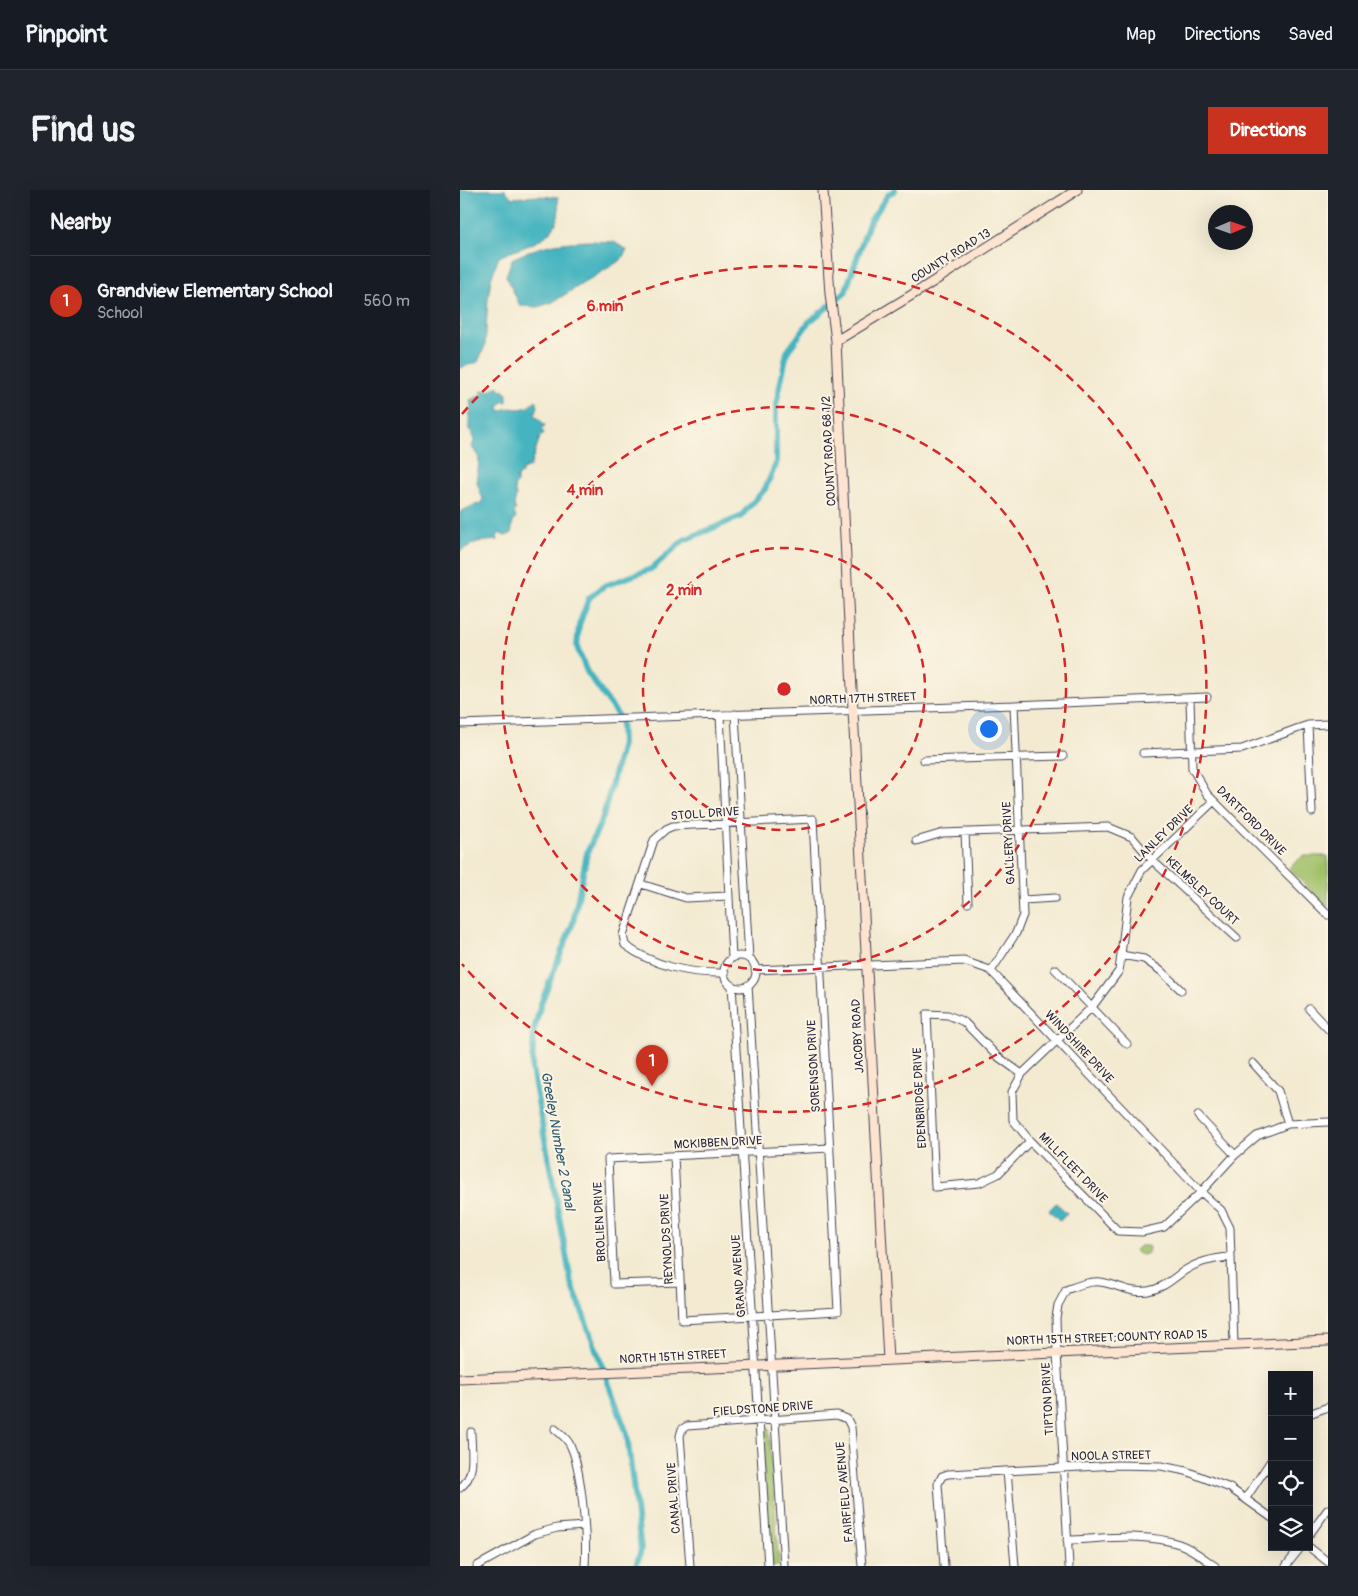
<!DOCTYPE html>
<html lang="en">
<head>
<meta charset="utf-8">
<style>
	:root { --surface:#171b24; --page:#20242c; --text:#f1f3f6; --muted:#9ea1a6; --line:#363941; --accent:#c8321e }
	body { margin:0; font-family:Pangolin,sans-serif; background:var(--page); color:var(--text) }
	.controls { position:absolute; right:15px; bottom:15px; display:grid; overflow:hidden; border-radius:0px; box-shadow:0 5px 20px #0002 }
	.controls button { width:45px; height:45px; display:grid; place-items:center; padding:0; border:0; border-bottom:1px solid var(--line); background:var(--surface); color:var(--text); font:25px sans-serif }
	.compass { position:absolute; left:748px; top:15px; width:45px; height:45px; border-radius:50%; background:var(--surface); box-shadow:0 5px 20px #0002; rotate:88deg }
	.you { position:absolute; left:528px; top:538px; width:18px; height:18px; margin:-12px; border:4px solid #fff; border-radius:50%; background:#1a73e8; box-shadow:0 0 0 8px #1a73e833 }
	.badge { display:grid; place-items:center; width:32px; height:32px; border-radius:50%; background:var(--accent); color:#fff; font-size:16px; font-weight:700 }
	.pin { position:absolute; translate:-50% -41px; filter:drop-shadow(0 1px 2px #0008) }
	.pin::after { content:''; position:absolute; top:26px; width:18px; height:15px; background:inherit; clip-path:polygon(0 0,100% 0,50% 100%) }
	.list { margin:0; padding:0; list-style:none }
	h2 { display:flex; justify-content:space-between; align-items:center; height:65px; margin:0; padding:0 20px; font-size:21px }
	h2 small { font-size:16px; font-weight:400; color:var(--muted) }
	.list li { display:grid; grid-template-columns:32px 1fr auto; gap:15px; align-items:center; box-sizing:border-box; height:90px; padding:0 20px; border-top:1px solid var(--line) }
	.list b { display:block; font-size:19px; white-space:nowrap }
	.list p { margin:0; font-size:16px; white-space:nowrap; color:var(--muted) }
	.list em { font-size:16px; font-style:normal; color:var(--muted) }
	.icon { flex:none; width:28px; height:28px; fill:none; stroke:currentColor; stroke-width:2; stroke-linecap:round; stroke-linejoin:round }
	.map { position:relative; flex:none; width:868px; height:1376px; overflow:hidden; border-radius:0px }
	header { display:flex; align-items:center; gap:30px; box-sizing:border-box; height:70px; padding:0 25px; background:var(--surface); border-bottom:1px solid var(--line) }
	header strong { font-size:24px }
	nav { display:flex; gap:28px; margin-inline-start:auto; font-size:18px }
	.intro { display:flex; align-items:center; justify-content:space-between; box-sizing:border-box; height:120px; padding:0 30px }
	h1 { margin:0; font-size:35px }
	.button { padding:12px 22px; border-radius:0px; background:var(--accent); color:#fff; font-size:18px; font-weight:700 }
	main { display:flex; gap:30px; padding:0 30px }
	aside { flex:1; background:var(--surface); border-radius:0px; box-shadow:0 5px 20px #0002 }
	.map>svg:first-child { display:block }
</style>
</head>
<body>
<header>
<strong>Pinpoint</strong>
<nav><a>Map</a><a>Directions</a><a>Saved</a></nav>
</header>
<div class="intro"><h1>Find us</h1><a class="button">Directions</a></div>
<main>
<aside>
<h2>Nearby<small></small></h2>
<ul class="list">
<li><span class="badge">1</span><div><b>Grandview Elementary School</b><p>School</p></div><em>560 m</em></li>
</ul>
</aside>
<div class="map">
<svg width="868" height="1376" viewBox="0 0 868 1376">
	<rect width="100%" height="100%" fill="#fcf5e5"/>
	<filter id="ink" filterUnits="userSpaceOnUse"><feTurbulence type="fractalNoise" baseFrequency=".02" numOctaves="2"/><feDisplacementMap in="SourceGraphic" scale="10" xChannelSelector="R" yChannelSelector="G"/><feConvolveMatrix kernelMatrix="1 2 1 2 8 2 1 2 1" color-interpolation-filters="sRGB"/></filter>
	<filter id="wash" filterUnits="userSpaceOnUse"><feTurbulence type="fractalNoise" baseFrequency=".0096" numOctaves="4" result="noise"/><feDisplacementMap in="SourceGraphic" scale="20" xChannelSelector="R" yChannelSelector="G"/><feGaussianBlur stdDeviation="1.12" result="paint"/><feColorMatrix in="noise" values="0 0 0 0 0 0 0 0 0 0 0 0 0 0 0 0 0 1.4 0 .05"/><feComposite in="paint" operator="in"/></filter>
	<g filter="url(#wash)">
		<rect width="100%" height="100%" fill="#f3ead1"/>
		<!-- green -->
		<path fill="#a0c068" stroke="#617152" d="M843,666H868V718L829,678Z
			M680,1056H687L689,1057L688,1063L682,1065L677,1063L675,1060Z
			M301,1190L306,1193L308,1220L301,1221L298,1191Z
			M301,1238H309L319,1376H310Z"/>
		<!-- water -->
		<path fill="#45b4c0" stroke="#346b7e" d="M0,0H45L52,8L78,6L98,7C98,14 100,24 97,30C90,53 57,58 39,67L31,89L28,109L25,156L18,172L0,178Z
			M132,51L154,52L167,60L161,70L93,112L78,117L60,116L46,86L52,69C83,54 99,52 132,51Z
			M37,196L47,204V212L44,211L39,215L40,221L49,218L60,219L68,217L76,210L78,217L75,222V225L85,235L82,239L84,244L80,247L70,277L62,280V284L57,286V293L54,297L56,306L54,316L56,318L54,322L56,328L53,332L51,344L45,346L39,343L37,347L38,350L17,352L0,361V322L14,315L20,314L23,309L17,293L19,268L12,257L14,251L11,241L9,240C8,231 12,217 10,210L21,205L22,201L32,200Z
			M596,1013L607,1023L600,1031L589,1020Z"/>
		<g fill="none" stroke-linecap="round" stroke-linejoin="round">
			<!-- canal -->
			<path stroke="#45b4c0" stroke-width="6" d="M176,1376L181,1360L167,1244L111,1091L72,879L74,840L81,813L113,733L127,663L143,627L162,554L161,530L127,482L117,457L119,435L129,408L144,396L191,379L224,350L280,327L305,299L316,274V215L327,162L349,132L385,103L409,33L428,5L435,0"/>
		</g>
	</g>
	<g filter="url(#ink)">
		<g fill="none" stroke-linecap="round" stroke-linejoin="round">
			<defs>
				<path id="street" d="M730,508L732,578L747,604L868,725
					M275,524L289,769
					M260,525L272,768
					M0,534L554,515L747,507
					M848,535L852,622
					M683,563L782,559L839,538L848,535L868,534
					M464,570L603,566
					M754,611L682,680L668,707L659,781L632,817L562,884L552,902L553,930L570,951L658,1041L682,1042L704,1037L741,1002L775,965L797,946L828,934L868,932
					M505,642L508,713
					M456,651L483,643L648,637L672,647L692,670L777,748
					M181,694L226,708L268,706
					M563,710L595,708
					M661,765L684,769L701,781L721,800
					M264 782a16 16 0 1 1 32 0a16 16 0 1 1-32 0Z
					M595,779L667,854
					M295,780L504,771L530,780L741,1002L761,1020L770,1038L774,1155
					M531,781L556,743L563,725L554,515
					M272,795L308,1376
					M288,795L324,1376
					M849,819L868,839
					M793,873L818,901L828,934
					M562,884L537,866L504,832L488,825L467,824L475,997L519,993L538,984L570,951
					M738,926L775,965
					M214,966L222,1130L378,1121L353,629L213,636L206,639L194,650L163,745L165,755C193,776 230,784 265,783
					M220,1092L154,1094L148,969L370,958
					M849,1224L868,1217
					M95,1239C100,1243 105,1247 109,1253C122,1275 127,1349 125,1376
					M547,1281L555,1376
					M0,1298C17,1285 11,1261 11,1242
					M786,1308L812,1269
					M849,1345L868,1319
					M607,1350C643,1349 684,1342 719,1354C732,1358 743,1368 755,1376
					M849,1357L868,1372
					M17,1376L75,1344L97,1338L124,1336
					M230,1376L220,1246L222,1239L227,1236L377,1225L387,1229L391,1237L402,1376
					M484,1376L478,1294L482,1286L488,1284L658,1275L701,1276L726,1281L770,1298L812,1328
					M609,1376L597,1163L596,1128L598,1115L606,1100C617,1096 628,1091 640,1092C657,1094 670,1104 688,1101C704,1098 712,1089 724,1081C739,1071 754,1068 771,1067
					M826,1376L841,1357"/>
				<path id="secondary" d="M363,0L370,104L376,151L393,521L428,1170
					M376,151L460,100L617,0
					M0,1189L868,1151"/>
			</defs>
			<!-- street casing -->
			<use href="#street" stroke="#414052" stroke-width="9"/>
			<!-- secondary casing -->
			<use href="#secondary" stroke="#414052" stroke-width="11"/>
			<!-- street -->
			<use href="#street" stroke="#fff" stroke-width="7"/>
			<!-- secondary -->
			<use href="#secondary" stroke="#fde4d1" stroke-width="9"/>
		</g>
	</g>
	<!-- distance rings -->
	<g fill="none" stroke="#d62828" stroke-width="2.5" stroke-dasharray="9 6">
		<circle cx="324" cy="499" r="141"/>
		<circle cx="324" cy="499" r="282"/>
		<path d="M2 224A423 423 0 1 1 2 774"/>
	</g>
	<g text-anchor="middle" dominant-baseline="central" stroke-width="4" stroke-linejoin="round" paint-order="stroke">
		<!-- street labels -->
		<g font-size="12" fill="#22223b" stroke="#fcf5e5">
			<text transform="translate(491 66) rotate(-32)">COUNTY ROAD 13</text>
			<text transform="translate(369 261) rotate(-93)">COUNTY ROAD 68 1/2</text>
			<text transform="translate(403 509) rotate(-2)">NORTH 17TH STREET</text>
			<text transform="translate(245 624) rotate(-4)">STOLL DRIVE</text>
			<text transform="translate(791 631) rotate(45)">DARTFORD DRIVE</text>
			<text transform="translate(704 644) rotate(-44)">LANLEY DRIVE</text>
			<text transform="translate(549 653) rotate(-93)">GALLERY DRIVE</text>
			<text transform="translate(742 701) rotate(43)">KELMSLEY COURT</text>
			<text transform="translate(398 846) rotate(-93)">JACOBY ROAD</text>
			<text transform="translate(619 857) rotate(47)">WINDSHIRE DRIVE</text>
			<text transform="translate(354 876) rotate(-93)">SORENSON DRIVE</text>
			<text transform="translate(460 908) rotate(-93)">EDENBRIDGE DRIVE</text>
			<text transform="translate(258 953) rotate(-3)">MCKIBBEN DRIVE</text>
			<text transform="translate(613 978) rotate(46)">MILLFLEET DRIVE</text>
			<text transform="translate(140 1032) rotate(-93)">BROLIEN DRIVE</text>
			<text transform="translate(207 1049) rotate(-93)">REYNOLDS DRIVE</text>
			<text transform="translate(279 1086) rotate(-94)">GRAND AVENUE</text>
			<text transform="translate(647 1148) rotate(-2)">NORTH 15TH STREET;COUNTY ROAD 15</text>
			<text transform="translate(213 1167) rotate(-3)">NORTH 15TH STREET</text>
			<text transform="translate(588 1209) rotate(-93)">TIPTON DRIVE</text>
			<text transform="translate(303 1219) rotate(-4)">FIELDSTONE DRIVE</text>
			<text transform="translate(651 1266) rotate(-1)">NOOLA STREET</text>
			<text transform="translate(385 1302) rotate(-95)">FAIRFIELD AVENUE</text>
			<text transform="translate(214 1308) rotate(-94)">CANAL DRIVE</text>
		</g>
		<!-- water labels -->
		<g font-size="14" font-style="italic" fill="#305c70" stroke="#fcf5e5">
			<text transform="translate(98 951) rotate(80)">Greeley Number 2 Canal</text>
		</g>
	</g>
	<circle cx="324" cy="499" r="8" fill="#d62828" stroke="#fcf5e5" stroke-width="2.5"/>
	<g font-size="15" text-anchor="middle" font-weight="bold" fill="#d62828" stroke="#fcf5e5" stroke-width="4" stroke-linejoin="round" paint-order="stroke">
		<text x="145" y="121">6 min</text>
		<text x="125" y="305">4 min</text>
		<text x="224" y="405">2 min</text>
	</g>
</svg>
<div class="controls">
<button>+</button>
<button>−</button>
<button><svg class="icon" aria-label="locate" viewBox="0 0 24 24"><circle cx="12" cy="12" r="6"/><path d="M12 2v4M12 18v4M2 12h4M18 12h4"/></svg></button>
<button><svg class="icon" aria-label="layers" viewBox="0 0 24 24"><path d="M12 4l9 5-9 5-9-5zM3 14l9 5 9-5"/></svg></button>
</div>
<svg class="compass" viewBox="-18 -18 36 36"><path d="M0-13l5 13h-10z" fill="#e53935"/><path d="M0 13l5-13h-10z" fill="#9ea1a6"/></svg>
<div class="you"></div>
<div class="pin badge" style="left:192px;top:896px">1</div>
</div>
</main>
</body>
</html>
